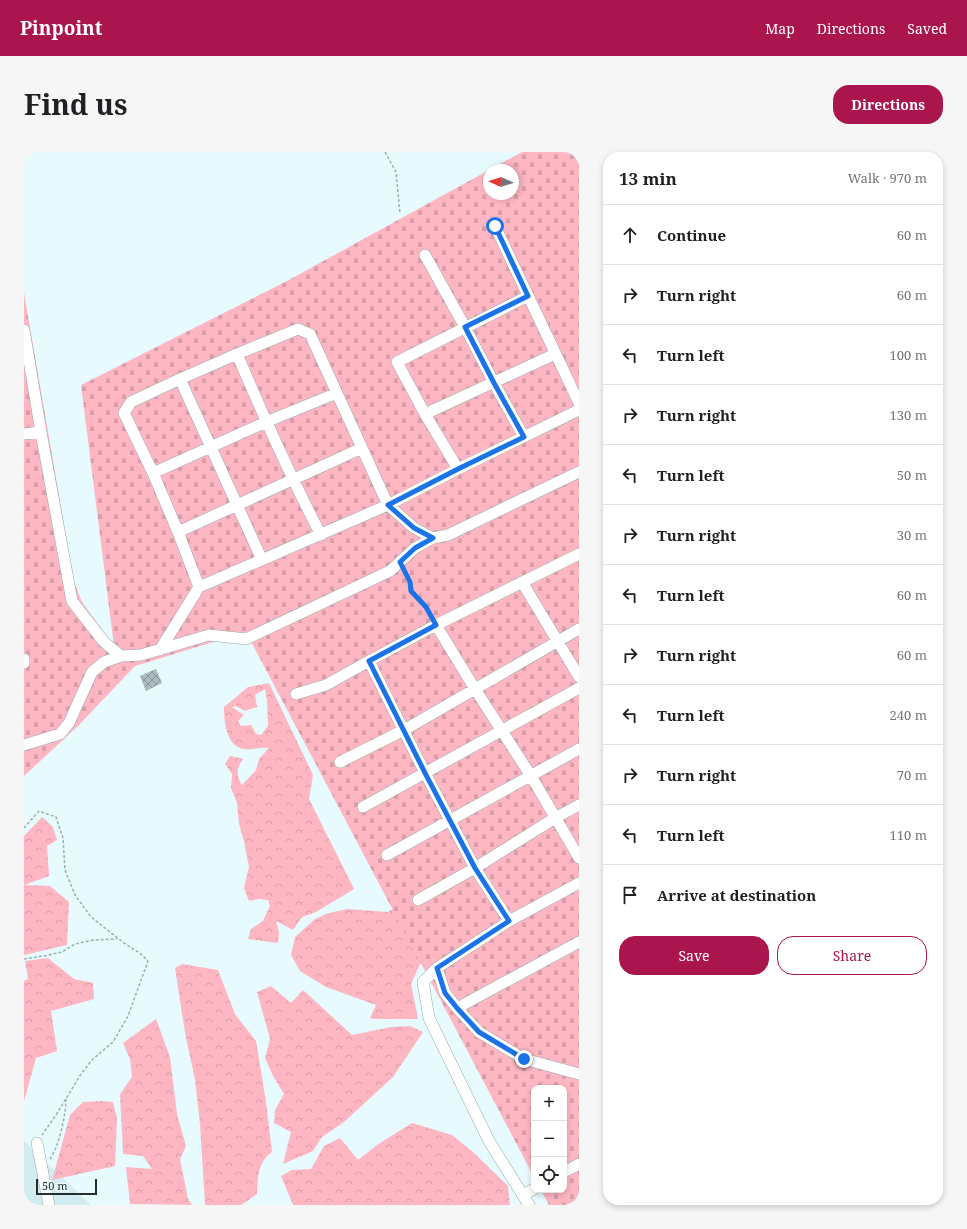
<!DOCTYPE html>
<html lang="en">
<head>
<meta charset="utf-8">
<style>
	:root { --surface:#fff; --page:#f6f6f6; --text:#202124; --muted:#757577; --line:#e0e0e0; --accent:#a9154c }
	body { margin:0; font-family:"Noto Serif",serif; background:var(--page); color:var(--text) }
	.controls { position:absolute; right:12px; bottom:12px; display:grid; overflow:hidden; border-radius:8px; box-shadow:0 2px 6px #0003 }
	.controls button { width:36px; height:36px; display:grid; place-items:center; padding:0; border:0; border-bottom:1px solid var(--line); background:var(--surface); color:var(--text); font:20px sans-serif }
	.compass { position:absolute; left:459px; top:12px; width:36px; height:36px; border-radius:50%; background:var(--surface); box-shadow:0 2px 6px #0003; rotate:273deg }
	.scale { position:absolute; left:12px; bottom:10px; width:61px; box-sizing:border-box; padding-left:4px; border:2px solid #272e2f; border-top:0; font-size:11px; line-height:14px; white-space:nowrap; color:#272e2f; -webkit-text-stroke:3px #e7fafd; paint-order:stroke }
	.stop { position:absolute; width:12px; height:12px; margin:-9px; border:3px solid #1a73e8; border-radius:50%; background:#fff }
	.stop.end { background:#1a73e8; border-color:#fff; box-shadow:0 1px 4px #0008 }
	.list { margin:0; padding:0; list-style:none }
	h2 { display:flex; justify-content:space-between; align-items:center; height:52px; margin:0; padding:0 16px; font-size:17px }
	h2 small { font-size:13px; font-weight:400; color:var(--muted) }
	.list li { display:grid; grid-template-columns:26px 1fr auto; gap:12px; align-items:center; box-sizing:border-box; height:60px; padding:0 16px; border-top:1px solid var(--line) }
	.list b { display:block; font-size:15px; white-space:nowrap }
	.list em { font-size:13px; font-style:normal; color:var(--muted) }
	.actions { display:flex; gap:8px; padding:12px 16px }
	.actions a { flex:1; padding:9px 0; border:1px solid var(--accent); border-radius:16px; text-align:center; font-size:14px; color:var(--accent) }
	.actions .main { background:var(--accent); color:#fff }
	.icon { flex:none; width:22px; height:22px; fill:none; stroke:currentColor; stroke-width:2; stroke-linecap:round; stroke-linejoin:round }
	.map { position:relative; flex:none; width:555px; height:1053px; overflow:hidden; border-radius:16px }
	header { display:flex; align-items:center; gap:24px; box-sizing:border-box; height:56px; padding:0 20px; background:var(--accent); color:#fff }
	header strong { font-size:19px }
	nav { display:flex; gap:22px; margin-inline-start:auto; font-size:14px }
	.intro { display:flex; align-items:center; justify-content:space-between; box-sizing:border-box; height:96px; padding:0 24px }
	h1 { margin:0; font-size:28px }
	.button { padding:10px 18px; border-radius:16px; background:var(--accent); color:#fff; font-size:14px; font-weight:700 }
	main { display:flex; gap:24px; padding:0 24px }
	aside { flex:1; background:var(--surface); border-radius:16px; box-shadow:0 2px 6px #0003 }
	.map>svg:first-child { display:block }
</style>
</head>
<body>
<header>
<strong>Pinpoint</strong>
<nav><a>Map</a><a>Directions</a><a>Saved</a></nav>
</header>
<div class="intro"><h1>Find us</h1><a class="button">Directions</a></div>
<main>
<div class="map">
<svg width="555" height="1053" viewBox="0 0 555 1053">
	<defs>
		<pattern id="forest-crowns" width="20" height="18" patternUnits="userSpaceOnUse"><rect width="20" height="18" fill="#feb6c3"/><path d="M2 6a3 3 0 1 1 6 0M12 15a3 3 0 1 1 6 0" fill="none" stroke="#da9da8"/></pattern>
		<pattern id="cemetery-stones" width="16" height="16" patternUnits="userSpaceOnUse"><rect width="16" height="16" fill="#feb6c3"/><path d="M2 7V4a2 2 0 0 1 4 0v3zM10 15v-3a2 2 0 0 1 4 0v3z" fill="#da9da8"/></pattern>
		<pattern id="building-cross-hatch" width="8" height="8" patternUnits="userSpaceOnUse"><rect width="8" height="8" fill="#a9bbbe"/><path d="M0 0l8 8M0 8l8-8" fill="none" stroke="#8a989b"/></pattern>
	</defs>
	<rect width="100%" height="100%" fill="#e7fafd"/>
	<!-- built -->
	<path fill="#d2edf2" d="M0,989L67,1053H0Z"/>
	<!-- forest -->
	<path fill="url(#forest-crowns)" fill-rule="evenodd" d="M245,531L289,623L285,647L330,737L292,760L278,765L269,778L252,769L255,780L254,791L224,787L227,777L239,769L246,754L244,748L235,747L225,749L220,736L225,715L220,689L215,672L213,651L207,636L208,622L201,612L206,604L219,607C212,617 212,623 218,633L232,618L235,607L245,596C238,595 228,598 220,597C202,594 200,570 200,555L224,535ZM241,537L243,549L244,574L237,583L232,582L227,573L217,574L214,569L220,563L208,555L212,554L221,559L233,555L231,543Z
		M18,665L29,675L33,688L23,694L25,724L0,733V684Z
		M0,733L26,734L45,750L43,793L0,803Z
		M379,751L405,798L396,812L387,832L394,867H350L346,866L352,853L302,835L276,819L267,803L271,785L291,767L302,762L323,757L364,760Z
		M24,806L50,827L69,831L70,847L27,859L33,899L12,906L0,949V829L4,827L1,809Z
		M158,812L194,818L211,862L232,889L242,950L248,1000C233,1011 234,1025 233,1042L217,1053H181L176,972L171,928L161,881L151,816Z
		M247,834L267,851L279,838L328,883L367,875L386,874L399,880L369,925L320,970L298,985L289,999L259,1012L267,980L250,971L251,958L260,942L249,924L241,906L246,887L233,840Z
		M132,867L146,905L153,962L162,994L156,1007L164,1047L168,1053L106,1052L102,1015L128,1017L119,1004L99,1002L96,942L108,925L106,907L99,891Z
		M77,949L89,950L93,966L91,1014L28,1028L46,963L59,950Z
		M388,971L428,983L449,1000L484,1034L486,1053H269L257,1024L268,1018L287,1017L300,994L316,986L334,1008L353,993Z"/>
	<!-- cemetery -->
	<path fill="url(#cemetery-stones)" d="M498,0H555V1053H525L517,1038H540V936H510V1025L222,480L111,514L55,573L0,624V141L50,430L58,450L90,494L57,233L263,129L465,18V42H489V18H465Z"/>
	<!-- building -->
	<path fill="url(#building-cross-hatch)" d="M132,517L138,531L122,539L116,524Z"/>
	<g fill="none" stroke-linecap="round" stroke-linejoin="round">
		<defs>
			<path id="minor" d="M471,74L555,251
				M401,103L441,175L470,231L500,285
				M0,178L17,280L48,449L80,490L97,504
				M213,202C239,263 266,324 297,383
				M156,227L238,408
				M401,262L531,202
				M0,282L17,280
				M434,317L401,262L373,210L504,144
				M129,321L242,270L313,241
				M154,380L338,296
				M555,402L412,473L345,509L401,621L451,716L485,769L555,731
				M498,430L555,525
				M175,435L154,380L129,321L100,261L107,250L156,227L213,202L274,177L286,182L364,353L390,376L409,386L424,383L555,320
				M412,473L451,537L507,624L555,706
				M136,498L175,435L364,353L434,317L555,258
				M0,507V511
				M272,542L302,533L345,509
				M0,593L36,582L45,571L68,520L80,510L97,504L117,503L185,483L222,487L366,419L391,396L409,386
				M316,610L380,578L555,477
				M339,655L555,536
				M363,703L555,597
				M394,748L451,716L531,666L555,653
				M485,769L413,816L399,830L405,866L465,989L505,1053
				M555,790L433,856L455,880L500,907L555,922
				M413,816L421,841L433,856
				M13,991L25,1053
				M540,1020L555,1012
				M499,1043L510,1037
				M553,1053L555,1052"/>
		</defs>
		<!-- minor casing -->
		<use href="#minor" stroke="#98a9ac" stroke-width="12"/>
		<!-- path -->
		<path stroke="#9faeb0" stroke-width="1.5" stroke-dasharray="3 2" stroke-linecap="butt" d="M361,0L372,20L376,62
			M381,419L386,430L387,439L402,455L408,465
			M0,676L15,659L32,665L39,686L41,718L51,743L67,765L100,791L117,802L124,809L104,864L89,890L68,908L57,922L32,963L18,983
			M0,807L20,804L38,800L51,792L69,788L93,787
			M26,1007C35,994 42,963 42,947"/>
		<!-- minor -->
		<use href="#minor" stroke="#fff" stroke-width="11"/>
	</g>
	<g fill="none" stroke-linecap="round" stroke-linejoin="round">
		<!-- route -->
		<path stroke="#1a73e8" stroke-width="5" d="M471,74L504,144L441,175L470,231L500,285L434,317L364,353L390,376L409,386L391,396L376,410L386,430L387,439L402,455L412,473L345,509L401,621L451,716L485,769L413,816L421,841L433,856L455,880L500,907"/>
	</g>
</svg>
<div class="controls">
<button>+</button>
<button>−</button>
<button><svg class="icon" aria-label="locate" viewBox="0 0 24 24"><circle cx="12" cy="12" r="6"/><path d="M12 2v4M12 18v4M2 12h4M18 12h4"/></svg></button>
</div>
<svg class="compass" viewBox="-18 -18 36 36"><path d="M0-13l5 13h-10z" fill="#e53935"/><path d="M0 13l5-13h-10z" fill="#757577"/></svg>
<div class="scale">50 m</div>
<div class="stop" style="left:471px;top:74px"></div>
<div class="stop end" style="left:500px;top:907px"></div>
</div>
<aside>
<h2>13 min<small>Walk · 970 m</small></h2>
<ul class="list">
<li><svg class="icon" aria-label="ahead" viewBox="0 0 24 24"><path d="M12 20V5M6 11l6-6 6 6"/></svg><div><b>Continue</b></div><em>60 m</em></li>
<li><svg class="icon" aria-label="right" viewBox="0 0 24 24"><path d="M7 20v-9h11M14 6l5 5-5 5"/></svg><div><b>Turn right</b></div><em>60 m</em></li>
<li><svg class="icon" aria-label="left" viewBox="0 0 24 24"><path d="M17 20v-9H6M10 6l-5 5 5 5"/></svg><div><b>Turn left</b></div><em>100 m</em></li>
<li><svg class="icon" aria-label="right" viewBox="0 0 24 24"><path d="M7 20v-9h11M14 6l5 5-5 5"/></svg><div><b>Turn right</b></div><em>130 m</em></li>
<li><svg class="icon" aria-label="left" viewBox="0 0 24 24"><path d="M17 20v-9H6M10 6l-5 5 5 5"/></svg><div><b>Turn left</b></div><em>50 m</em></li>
<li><svg class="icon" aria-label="right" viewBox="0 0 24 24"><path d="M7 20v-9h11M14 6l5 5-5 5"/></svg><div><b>Turn right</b></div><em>30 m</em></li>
<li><svg class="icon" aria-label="left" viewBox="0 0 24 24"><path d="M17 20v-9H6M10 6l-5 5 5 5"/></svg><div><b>Turn left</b></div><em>60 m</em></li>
<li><svg class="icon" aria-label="right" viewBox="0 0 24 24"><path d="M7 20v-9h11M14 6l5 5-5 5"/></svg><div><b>Turn right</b></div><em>60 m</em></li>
<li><svg class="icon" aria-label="left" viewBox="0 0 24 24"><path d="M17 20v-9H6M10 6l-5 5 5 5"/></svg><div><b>Turn left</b></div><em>240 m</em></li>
<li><svg class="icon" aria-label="right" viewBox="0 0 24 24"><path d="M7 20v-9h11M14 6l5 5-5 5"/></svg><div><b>Turn right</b></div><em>70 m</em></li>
<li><svg class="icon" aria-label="left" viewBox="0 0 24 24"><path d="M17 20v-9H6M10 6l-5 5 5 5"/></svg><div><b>Turn left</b></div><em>110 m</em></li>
<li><svg class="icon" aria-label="arrive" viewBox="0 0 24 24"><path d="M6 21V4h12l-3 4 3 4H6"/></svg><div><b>Arrive at destination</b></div></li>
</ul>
<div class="actions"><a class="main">Save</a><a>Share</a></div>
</aside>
</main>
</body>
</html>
